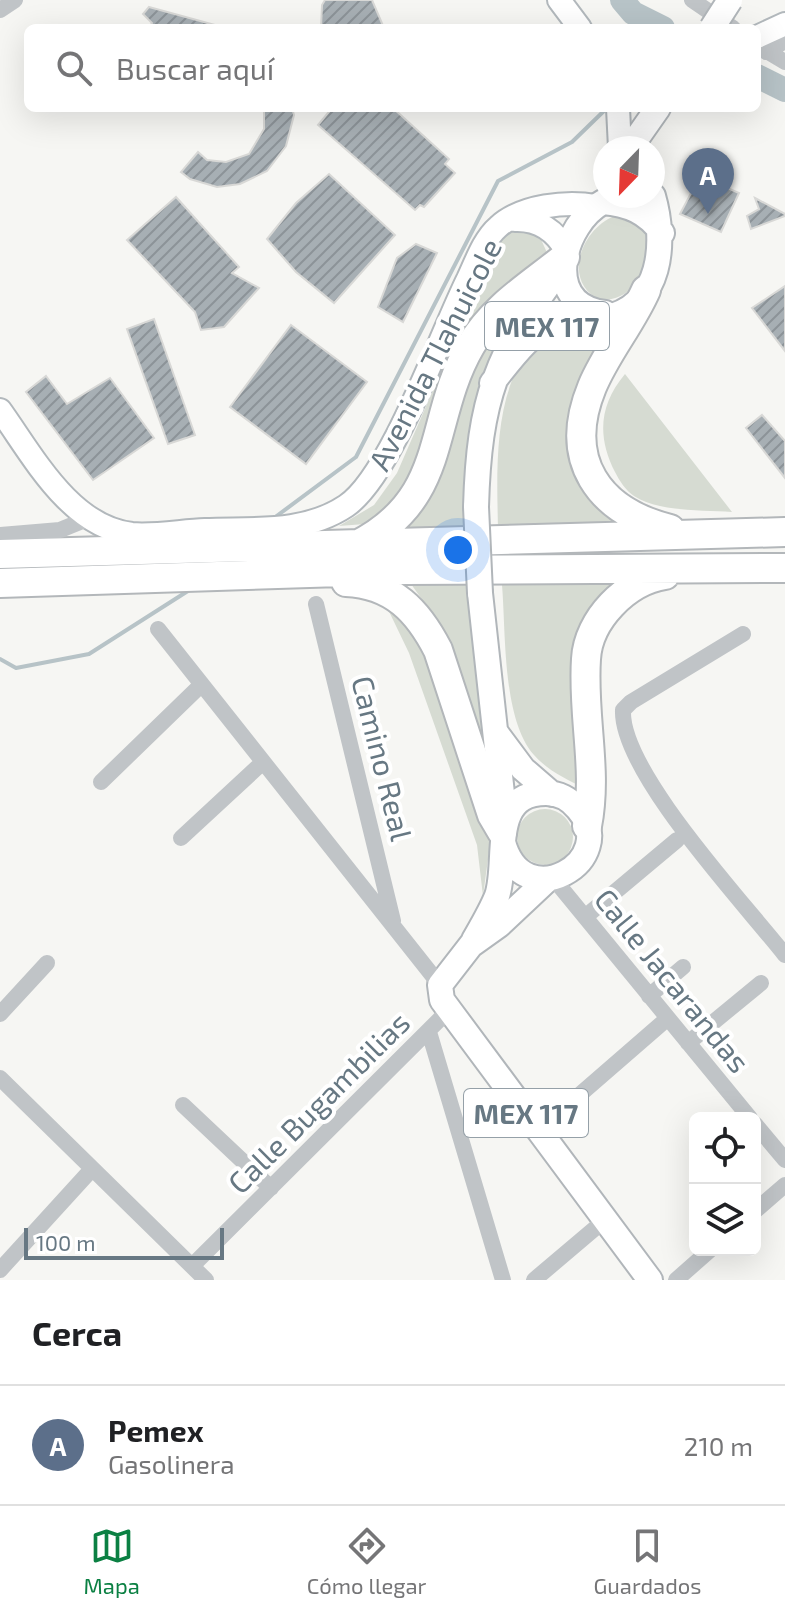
<!DOCTYPE html>
<html lang="es">
<head>
<meta charset="utf-8">
<style>
	:root { --surface:#fff; --page:#f6f6f6; --text:#202124; --muted:#757577; --line:#e0e0e0; --accent:#0b8043 }
	body { margin:0; font-family:"Exo 2",sans-serif; background:var(--page); color:var(--text) }
	.controls { position:absolute; right:24px; bottom:24px; display:grid; overflow:hidden; border-radius:12px; box-shadow:0 8px 32px #0002 }
	.controls button { width:72px; height:72px; display:grid; place-items:center; padding:0; border:0; border-bottom:2px solid var(--line); background:var(--surface); color:var(--text); font:40px sans-serif }
	.compass { position:absolute; left:593px; top:136px; width:72px; height:72px; border-radius:50%; background:var(--surface); box-shadow:0 8px 32px #0002; rotate:203deg }
	.scale { position:absolute; left:24px; bottom:20px; width:200px; box-sizing:border-box; padding-left:8px; border:4px solid #677883; border-top:0; font-size:22px; line-height:28px; white-space:nowrap; color:#677883; -webkit-text-stroke:6px #fff; paint-order:stroke }
	.you { position:absolute; left:458px; top:550px; width:28px; height:28px; margin:-20px; border:6px solid #fff; border-radius:50%; background:#1a73e8; box-shadow:0 0 0 12px #1a73e833 }
	.badge { display:grid; place-items:center; width:52px; height:52px; border-radius:50%; background:var(--accent); color:#fff; font-size:26px; font-weight:700 }
	.pin { position:absolute; translate:-50% -66px; filter:drop-shadow(0 2px 4px #0008) }
	.pin::after { content:''; position:absolute; top:42px; width:28px; height:24px; background:inherit; clip-path:polygon(0 0,100% 0,50% 100%) }
	.list { margin:0; padding:0; list-style:none }
	h2 { display:flex; justify-content:space-between; align-items:center; height:104px; margin:0; padding:0 32px; font-size:34px }
	h2 small { font-size:26px; font-weight:400; color:var(--muted) }
	.list li { display:grid; grid-template-columns:52px 1fr auto; gap:24px; align-items:center; box-sizing:border-box; height:120px; padding:0 32px; border-top:2px solid var(--line) }
	.list b { display:block; font-size:30px; white-space:nowrap }
	.list p { margin:0; font-size:26px; white-space:nowrap; color:var(--muted) }
	.list em { font-size:26px; font-style:normal; color:var(--muted) }
	.icon { flex:none; width:44px; height:44px; fill:none; stroke:currentColor; stroke-width:2; stroke-linecap:round; stroke-linejoin:round }
	.map { position:relative; flex:none; width:785px; height:1280px; overflow:hidden }
	.search { position:absolute; background:var(--surface); box-shadow:0 8px 32px #0002; left:24px; right:24px; top:24px; height:88px; display:flex; align-items:center; gap:20px; box-sizing:border-box; padding:0 28px; border-radius:12px; color:var(--muted); font-size:30px }
	.sheet { height:224px; background:var(--surface) }
	nav { display:flex; justify-content:space-around; align-items:center; box-sizing:border-box; height:112px; border-top:2px solid var(--line); background:var(--surface); font-size:22px; color:var(--muted) }
	nav a { display:grid; justify-items:center; gap:4px }
	nav .on { color:var(--accent) }
	.map>svg:first-child { display:block }
</style>
</head>
<body>
<div class="map">
<svg width="785" height="1280" viewBox="0 0 785 1280">
	<defs>
		<pattern id="building-hatch" width="6" height="6" patternUnits="userSpaceOnUse" patternTransform="scale(2)"><rect width="6" height="6" fill="#a7afb4"/><path d="M-1 1l2-2M0 6l6-6M5 7l2-2" fill="none" stroke="#8c9398"/></pattern>
	</defs>
	<rect width="100%" height="100%" fill="#f6f6f3"/>
	<!-- green -->
	<path fill="#d6dbd2" d="M618,215L642,218L655,249C642,274 634,300 601,300C560,283 582,225 618,215Z
		M517,226L539,235L549,257L492,305L411,492L365,524L339,526L374,505L397,473L494,250L501,237Z
		M524,301L465,530L391,531L464,368Z
		M614,326L579,408L624,525L498,529C497,468 489,351 565,328C579,324 599,327 614,326Z
		M625,374L732,512C703,510 659,512 634,496C626,491 619,480 615,472C597,437 599,405 625,374Z
		M629,576L598,607L586,789C568,780 548,771 534,755C502,719 506,632 502,585Z
		M411,584L475,585L495,785L445,632Z
		M384,601L394,605L432,664L491,837L483,896L477,845L409,653Z
		M517 837a28 28 0 1 1 56 0a28 28 0 1 1-56 0Z"/>
	<g fill="none" stroke-linecap="round" stroke-linejoin="round">
		<!-- stream -->
		<path stroke="#b7c3c7" stroke-width="4" d="M274,518L356,457L498,181L572,142L607,108
			M0,659L16,668L89,654L191,589"/>
		<!-- river -->
		<path stroke="#b7c3c7" stroke-width="24" d="M622,0L633,13L663,28
			M757,76L785,90"/>
	</g>
	<!-- building -->
	<path fill="url(#building-hatch)" stroke="#d8d8d6" stroke-width="2" d="M325,0H372L384,28H321L322,5Z
		M149,7L215,25V28H148L152,23L143,14Z
		M264,108H292L294,115L286,146L267,171L240,184L217,187L190,179L181,172L198,152L207,160L226,162L249,154L264,129Z
		M332,108H393L449,159L445,164L455,173L424,207L420,205L415,210L318,125Z
		M329,174L395,235L334,303L296,272L267,239L296,203Z
		M700,176L739,193L721,232L680,214Z
		M176,197L239,267L232,273L259,288L224,327L201,330L195,312L127,240Z
		M755,198L785,214V216L751,229L747,216L759,209Z
		M416,244L437,253L403,322L378,307L397,258Z
		M785,286V351L752,308Z
		M154,319L195,435L168,444L127,329Z
		M291,325L367,382L306,464L230,407Z
		M46,376L67,404L110,378L154,438L93,480L26,392Z
		M762,415L785,441V478L746,428Z"/>
	<g fill="none" stroke-linecap="round" stroke-linejoin="round">
		<defs>
			<path id="secondary" d="M559,0L580,28
				M757,37L785,24
				M618,108L620,148
				M515,220C539,219 556,231 567,252
				M0,410C33,456 70,527 132,534C155,536 181,531 205,530C253,528 304,534 346,506C391,476 441,333 468,279C476,262 484,239 498,227C522,205 567,201 596,206"/>
			<path id="primary" d="M630,148L658,108
				M605,313C540,305 563,223 603,202C628,204 647,212 662,233
				M492,383C510,361 528,334 554,323C571,315 587,321 604,318C663,307 666,241 653,196
				M476,507C479,400 496,352 562,267
				M480,593L505,821
				M497,734L523,769L552,794
				M548,879L499,925L471,945L440,985L442,1000L650,1280
				M474,940C482,926 491,911 497,896C509,861 488,793 546,793C558,793 570,799 578,809C622,860 523,918 503,842"/>
			<path id="highway" d="M646,290C631,324 606,353 592,387C562,460 598,511 670,529
				M355,546C451,498 426,422 471,345C493,307 532,284 565,257
				M0,554L785,532
				M346,582C393,584 418,611 438,650L492,815L502,832
				M0,583L405,570L785,568
				M587,826C598,770 582,716 586,659C588,620 626,581 665,575"/>
		</defs>
		<!-- secondary casing -->
		<use href="#secondary" stroke="#b2b8bc" stroke-width="26"/>
		<!-- primary casing -->
		<use href="#primary" stroke="#b1b6ba" stroke-width="28"/>
		<!-- highway casing -->
		<use href="#highway" stroke="#b3b7ba" stroke-width="32"/>
		<!-- street -->
		<path stroke="#c0c4c7" stroke-width="16" d="M692,0L733,28
			M0,10L15,0
			M757,45L785,62
			M766,52L785,41
			M0,535L60,530L87,519
			M316,604L393,921
			M158,629L440,985
			M743,634L631,702L623,710C620,771 745,904 785,955
			M101,782L201,685
			M181,838L262,763
			M553,878L750,1118
			M585,917L677,840
			M649,996L683,967
			M0,1014L47,963
			M429,1032L503,1280
			M688,1043L761,983
			M0,1078L206,1280
			M183,1105L271,1188
			M755,1124L785,1160
			M539,1130L668,1018
			M755,1211L785,1185
			M192,1266L449,1010
			M0,1270L92,1169
			M534,1280L606,1219
			M676,1280L710,1250"/>
		<!-- secondary -->
		<use href="#secondary" stroke="#fff" stroke-width="22"/>
		<!-- primary -->
		<use href="#primary" stroke="#fff" stroke-width="24"/>
		<!-- highway -->
		<use href="#highway" stroke="#fff" stroke-width="28"/>
		<defs>
			<path id="primary-bridge" d="M712,28L730,0
				M476,507L480,593"/>
		</defs>
		<!-- primary-bridge casing -->
		<use href="#primary-bridge" stroke="#b1b6ba" stroke-width="28" stroke-linecap="butt"/>
		<!-- primary-bridge -->
		<use href="#primary-bridge" stroke="#fff" stroke-width="24"/>
	</g>
	<g text-anchor="middle" dominant-baseline="central" stroke-width="8" stroke-linejoin="round" paint-order="stroke">
		<!-- shield labels -->
		<g fill="#fff" stroke="#95a0a8" stroke-width="2">
			<rect x="485" y="302" width="124" height="48" rx="6"/>
			<rect x="464" y="1089" width="124" height="48" rx="6"/>
		</g>
		<g font-size="28" font-weight="bold" fill="#677883">
			<text x="547" y="326">MEX 117</text>
			<text x="526" y="1113">MEX 117</text>
		</g>
		<!-- street labels -->
		<g font-size="30" fill="#677883" stroke="#fff">
			<text transform="translate(434 354) rotate(-63)">Avenida Tlahuicole</text>
			<text transform="translate(383 758) rotate(76)">Camino Real</text>
			<text transform="translate(673 980) rotate(51)">Calle Jacarandas</text>
			<text transform="translate(318 1102) rotate(-45)">Calle Bugambilias</text>
		</g>
	</g>
</svg>
<div class="controls">
<button><svg class="icon" aria-label="locate" viewBox="0 0 24 24"><circle cx="12" cy="12" r="6"/><path d="M12 2v4M12 18v4M2 12h4M18 12h4"/></svg></button>
<button><svg class="icon" aria-label="layers" viewBox="0 0 24 24"><path d="M12 4l9 5-9 5-9-5zM3 14l9 5 9-5"/></svg></button>
</div>
<svg class="compass" viewBox="-18 -18 36 36"><path d="M0-13l5 13h-10z" fill="#e53935"/><path d="M0 13l5-13h-10z" fill="#757577"/></svg>
<div class="scale">100 m</div>
<div class="you"></div>
<div class="pin badge" style="left:708px;top:214px;background:#5c6f8a">A</div>
<div class="search"><svg class="icon" aria-label="search" viewBox="0 0 24 24"><circle cx="10" cy="10" r="6"/><path d="M15 15l6 6"/></svg>Buscar aquí</div>
</div>
<section class="sheet">
<h2>Cerca<small></small></h2>
<ul class="list">
<li><span class="badge" style="background:#5c6f8a">A</span><div><b>Pemex</b><p>Gasolinera</p></div><em>210 m</em></li>
</ul>
</section>
<nav>
<a class="on"><svg class="icon" aria-label="map" viewBox="0 0 24 24"><path d="M3 6l6-2 6 2 6-2v14l-6 2-6-2-6 2zM9 4v14M15 6v14"/></svg>Mapa</a>
<a><svg class="icon" aria-label="directions" viewBox="0 0 24 24"><path d="M12 3l9 9-9 9-9-9zM9 14v-3h6M13 9l2 2-2 2"/></svg>Cómo llegar</a>
<a><svg class="icon" aria-label="saved" viewBox="0 0 24 24"><path d="M7 4h10v16l-5-4-5 4z"/></svg>Guardados</a>
</nav>
</body>
</html>
